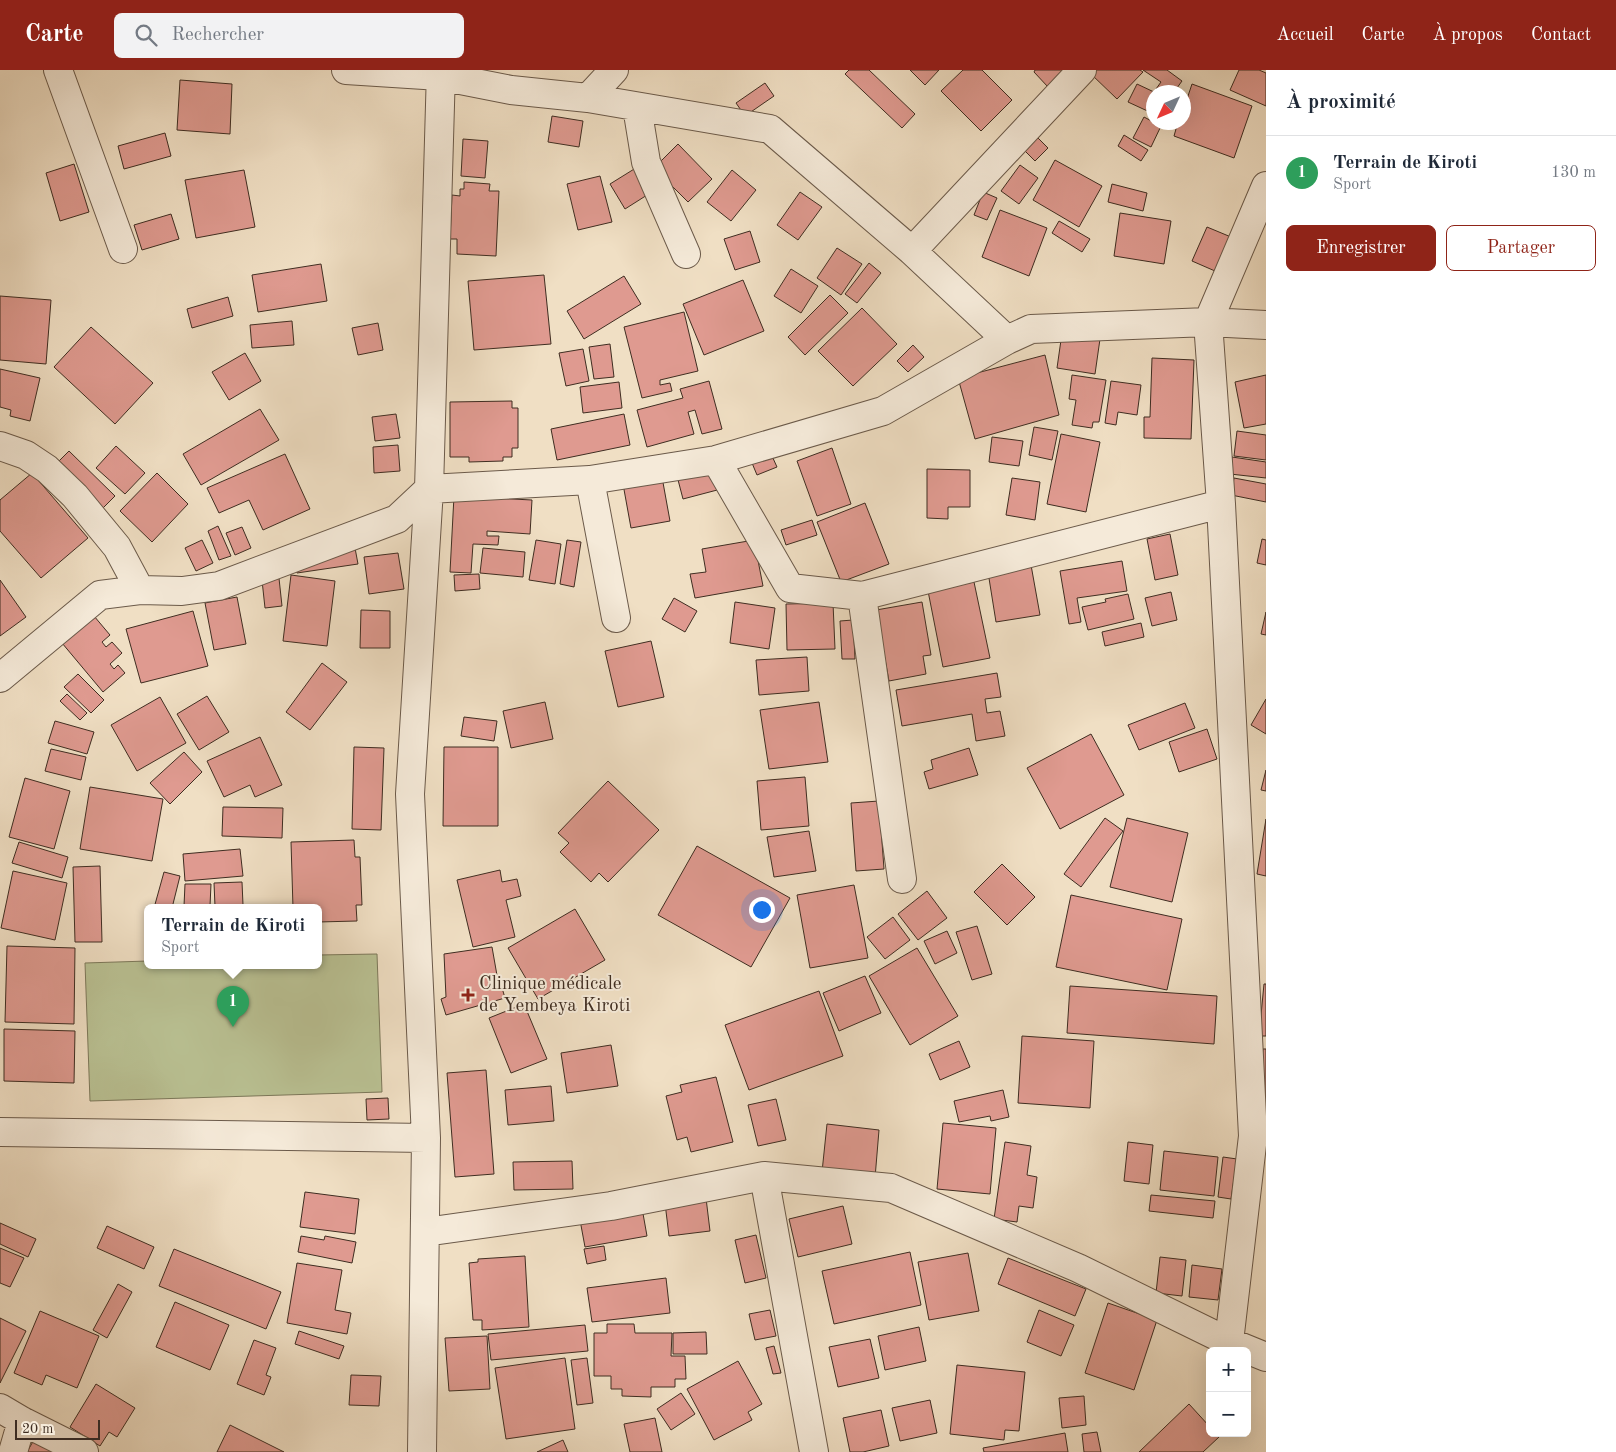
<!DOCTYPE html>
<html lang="fr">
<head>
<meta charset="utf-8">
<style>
	:root { --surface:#fff; --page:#f2f2f3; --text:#1f2937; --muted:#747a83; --line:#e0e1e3; --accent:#8f2418 }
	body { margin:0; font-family:"Old Standard TT",serif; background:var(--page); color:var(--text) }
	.controls { position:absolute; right:15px; bottom:15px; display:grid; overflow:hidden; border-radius:8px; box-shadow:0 5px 20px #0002 }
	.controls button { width:45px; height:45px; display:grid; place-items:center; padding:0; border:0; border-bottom:1px solid var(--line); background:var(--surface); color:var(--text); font:25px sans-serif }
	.compass { position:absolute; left:1146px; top:15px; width:45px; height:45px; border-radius:50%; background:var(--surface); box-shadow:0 5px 20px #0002; rotate:226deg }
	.scale { position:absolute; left:15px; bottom:12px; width:85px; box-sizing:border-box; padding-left:5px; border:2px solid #3f2d21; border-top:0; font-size:14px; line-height:18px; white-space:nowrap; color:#3f2d21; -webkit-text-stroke:4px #f5ead9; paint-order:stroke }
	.you { position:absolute; left:761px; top:839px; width:18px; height:18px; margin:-12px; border:4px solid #fff; border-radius:50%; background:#1a73e8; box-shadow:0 0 0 8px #1a73e833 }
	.badge { display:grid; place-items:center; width:32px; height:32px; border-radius:50%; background:var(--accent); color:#fff; font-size:16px; font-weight:700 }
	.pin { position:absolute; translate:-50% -41px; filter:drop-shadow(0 1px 2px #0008) }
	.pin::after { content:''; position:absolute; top:26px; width:18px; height:15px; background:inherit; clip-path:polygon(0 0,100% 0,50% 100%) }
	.popup { position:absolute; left:144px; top:834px; width:178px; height:65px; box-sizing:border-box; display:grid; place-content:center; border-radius:8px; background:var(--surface); filter:drop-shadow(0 1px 4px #0005); font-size:16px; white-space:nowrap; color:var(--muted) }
	.popup b { font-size:19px; color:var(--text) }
	.popup::after { content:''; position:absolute; left:50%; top:100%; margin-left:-10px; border:10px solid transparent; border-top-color:var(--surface) }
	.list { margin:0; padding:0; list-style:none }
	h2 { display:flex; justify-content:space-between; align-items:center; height:65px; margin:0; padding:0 20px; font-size:21px }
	h2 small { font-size:16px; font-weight:400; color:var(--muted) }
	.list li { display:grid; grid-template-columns:32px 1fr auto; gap:15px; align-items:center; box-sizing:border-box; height:75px; padding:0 20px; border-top:1px solid var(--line) }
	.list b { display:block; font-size:19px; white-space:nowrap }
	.list p { margin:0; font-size:16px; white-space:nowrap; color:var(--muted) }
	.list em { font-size:16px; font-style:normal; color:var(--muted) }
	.actions { display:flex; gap:10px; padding:15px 20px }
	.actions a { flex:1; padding:11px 0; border:1px solid var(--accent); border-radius:8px; text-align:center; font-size:18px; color:var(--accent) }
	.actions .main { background:var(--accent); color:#fff }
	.icon { flex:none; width:28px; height:28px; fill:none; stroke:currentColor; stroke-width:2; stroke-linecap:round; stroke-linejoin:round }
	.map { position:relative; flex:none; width:1266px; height:1382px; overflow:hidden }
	header { display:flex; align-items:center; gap:30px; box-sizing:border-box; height:70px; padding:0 25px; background:var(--accent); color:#fff }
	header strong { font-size:24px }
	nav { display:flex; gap:28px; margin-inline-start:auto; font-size:18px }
	.search { width:350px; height:45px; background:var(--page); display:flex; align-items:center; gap:12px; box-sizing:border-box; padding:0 18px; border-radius:8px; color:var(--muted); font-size:19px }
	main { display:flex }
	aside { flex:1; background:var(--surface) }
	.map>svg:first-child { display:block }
</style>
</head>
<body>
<header>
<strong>Carte</strong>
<div class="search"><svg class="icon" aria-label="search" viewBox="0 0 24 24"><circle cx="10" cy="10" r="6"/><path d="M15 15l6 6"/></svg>Rechercher</div>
<nav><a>Accueil</a><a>Carte</a><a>À propos</a><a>Contact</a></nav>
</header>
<main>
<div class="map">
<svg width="1266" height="1382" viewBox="0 0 1266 1382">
	<rect width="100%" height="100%" fill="#f0dfc4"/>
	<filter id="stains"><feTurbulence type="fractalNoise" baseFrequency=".004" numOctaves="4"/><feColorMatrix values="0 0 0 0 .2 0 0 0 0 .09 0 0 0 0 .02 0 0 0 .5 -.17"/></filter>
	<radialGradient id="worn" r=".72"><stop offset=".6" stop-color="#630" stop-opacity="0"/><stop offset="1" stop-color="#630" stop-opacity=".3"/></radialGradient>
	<!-- green -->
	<path fill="#bac294" stroke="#7c785a" d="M377,884L382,1022L90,1031L85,893L148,891V896H318V885Z"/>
	<!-- building -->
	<path fill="#df9a90" stroke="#3f2d21" d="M849,0H869L915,44L902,58L845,4Z
		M910,0H939L925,15Z
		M963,0H982L1012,30L981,61L941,21Z
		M1035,0H1065L1048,17L1034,2Z
		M1095,0H1140L1143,2L1117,29L1091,4Z
		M1143,0H1167L1182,11L1174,22H1160L1156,19L1161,12Z
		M1239,0H1259L1266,3V36L1230,20Z
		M180,10L232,14L230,64L177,60Z
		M765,13L774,26L745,46L736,33Z
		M1137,14L1154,22V44L1128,32Z
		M1192,14L1252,36L1234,88L1174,66L1178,52H1184V38Z
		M552,46L583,51L579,77L548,72Z
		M1144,47L1161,56L1151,77L1133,68Z
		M165,63L171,86L124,99L118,76Z
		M1034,64L1048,78L1035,91L1021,77Z
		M1124,65L1148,80L1141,91L1118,76Z
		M463,69L488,71L485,108L461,106Z
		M678,74L712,109L688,132L654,98Z
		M1055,90L1102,116L1079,157L1033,130Z
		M74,94L89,142L60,151L46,103Z
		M1020,95L1038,108L1019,134L1001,121Z
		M639,96L655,120L625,139L610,114Z
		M244,100L255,157L196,168L185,110Z
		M732,100L756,120L731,151L707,132Z
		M600,106L612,152L578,160L567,114Z
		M464,112L490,114L489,121H499L496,186L457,184V169H450L452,125L460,126V119H464Z
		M1112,114L1147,123L1143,141L1108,132Z
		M800,122L822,137L798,170L777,155Z
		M983,122L997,128L987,150L974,145Z
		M1000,140L1047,158L1029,206L982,187Z
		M1120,143L1171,151L1164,194L1114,186Z
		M171,144L179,169L142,180L134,155Z
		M1059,151L1090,169L1082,182L1052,163Z
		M1207,157L1231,167L1215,201L1192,191Z
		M750,161L760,192L735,200L724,169Z
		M837,178L862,194L841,225L817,208Z
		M869,193L881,203L857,233L845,224Z
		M321,194L327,231L258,242L252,205Z
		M791,199L818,216L801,243L774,226Z
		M544,205L551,274L474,280L468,211Z
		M624,206L641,234L584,269L567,241Z
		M743,210L764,261L704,285L683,234Z
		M830,225L848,243L805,285L788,267Z
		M0,226L51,230L46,294L0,290Z
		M228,227L233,246L192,258L187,239Z
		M862,238L897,274L853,316L818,281Z
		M684,242L698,301L660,310V315L670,313L672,321L642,328L624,257Z
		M292,251L294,275L252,278L250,255Z
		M378,253L383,280L358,285L352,258Z
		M91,257L153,313L115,354L54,297Z
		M1062,263L1100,269L1095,304L1057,298Z
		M610,274L614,307L594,309L589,277Z
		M913,275L924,287L908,302L897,291Z
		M583,279L589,311L566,316L559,283Z
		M245,283L261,311L229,330L212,302Z
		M1045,285L1059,345L975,369L958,308Z
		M1152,288L1194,290L1191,369L1144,368V347H1150Z
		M0,299L40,308L30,351L10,346L11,340L0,337Z
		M1072,305L1106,310L1099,352H1093L1092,358L1072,355L1076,330L1069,329Z
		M1266,305V354L1244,358L1235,312Z
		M709,311L722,359L702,364L695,340L688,342L694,364L647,377L637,340L683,328L680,319Z
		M1111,311L1141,315L1137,345L1118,342L1116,355L1105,353Z
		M619,312L622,338L583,343L580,317Z
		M512,331V338H518V378H512V387H503V391L469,392V387H450V332Z
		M260,339L279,370L201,415L183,384Z
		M396,344L400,368L375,371L372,347Z
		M624,344L630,375L557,390L551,359Z
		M1034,357L1058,361L1052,390L1029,385Z
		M1237,361L1266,365V390L1234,386Z
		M1061,364L1100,372L1086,442L1047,434Z
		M992,367L1023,371L1019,396L989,392Z
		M398,375L400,401L374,403L373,377Z
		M116,376L145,403L125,424L96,398Z
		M832,378L851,434L817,446L797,391Z
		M69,381L115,426L103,438L57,393Z
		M285,384L310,439L263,460L249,430L219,443L207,418Z
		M772,386L777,397L757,405L752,393Z
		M1232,387L1266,392V408L1230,404Z
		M715,396L721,419L683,429L677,406Z
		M927,399L970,400V437H948V449L927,448Z
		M32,403L88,468L41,508L0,461V430Z
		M157,403L188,434L152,472L120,441Z
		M662,407L670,451L631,458L623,414Z
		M1012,408L1040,412L1035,450L1006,445Z
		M1234,408L1266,414V432L1231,425Z
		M454,426L532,430L530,464L487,461V466H499L498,475L473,474L471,503L450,502Z
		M865,433L889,494L841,512L817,452Z
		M812,450L817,465L786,475L781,460Z
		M218,456L231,486L219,490L208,461Z
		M242,457L251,478L235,485L226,463Z
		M1170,464L1178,505L1155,510L1147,469Z
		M1262,469L1266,470V495L1257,493Z
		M202,470L213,493L196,501L185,478Z
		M536,470L561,474L555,514L529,510Z
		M567,470L581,472L574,517L560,514Z
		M754,470L763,516L695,528L690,504L706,502L702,479Z
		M355,478L358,494L297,503L294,488Z
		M483,478L525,482L523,507L480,503Z
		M398,483L404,519L369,524L364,487Z
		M1122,491L1127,521L1077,528L1081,552L1069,554L1060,501Z
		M1031,495L1040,545L996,552L988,502Z
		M278,499L282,536L265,538L261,501Z
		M479,504L480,519L455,521L454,505Z
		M291,505L335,511L327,576L283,571Z
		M0,510L26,547L0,566Z
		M974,512L990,588L943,597L928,521Z
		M1171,522L1177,550L1152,556L1145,528Z
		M1128,524L1134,549L1088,560L1082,537L1106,532L1105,529Z
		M237,527L246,574L214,580L205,533Z
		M674,528L697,541L685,562L662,549Z
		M735,532L775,538L769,579L730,573Z
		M922,532L931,585L923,586L926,604L889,611L876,540Z
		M833,533L835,579L787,580L786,534Z
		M361,540L390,541V578H360Z
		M193,541L208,596L141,613L126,559Z
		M1266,542V565L1261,564Z
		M94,546L110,565L102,572L106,577L112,572L122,583L110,594L114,599L118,595L125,603L103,622L62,573Z
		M853,550L855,589H842L840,551Z
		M1141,553L1144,567L1105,576L1102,562Z
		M651,571L664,627L618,637L605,581Z
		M807,587L809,621L759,625L756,590Z
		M322,593L347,612L310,660L286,642Z
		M997,603L1001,627L985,629L987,643L1000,641L1005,666L976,671L972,644L902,656L896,620Z
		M78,604L104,630L91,643L64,617Z
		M67,624L87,643L80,650L60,631Z
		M207,626L229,662L199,680L177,644Z
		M160,627L186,673L137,701L111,655Z
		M1266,629V664L1251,655Z
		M545,632L553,669L511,678L503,641Z
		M819,632L828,692L769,699L760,640Z
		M1185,633L1195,658L1139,680L1128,655Z
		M464,647L497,651L494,671L461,666Z
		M55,651L94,662L87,684L48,673Z
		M1207,659L1217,689L1179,702L1169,672Z
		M1091,664L1124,725L1060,759L1027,698Z
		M260,667L282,715L255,727L250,715L224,727L207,691Z
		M354,677L384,678L381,760L352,759Z
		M444,677H498V756H443Z
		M969,678L978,705L929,719L924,702L933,699L931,690Z
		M51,679L86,687L81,710L45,701Z
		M184,682L202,702L170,734L150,713Z
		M1266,700V721L1261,720Z
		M805,707L809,756L761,760L757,711Z
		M25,708L70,721L54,779L9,767Z
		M608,711L659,760L608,812L599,803L591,812L560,782L569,773L558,763Z
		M90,717L163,729L152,791L80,779Z
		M879,731L884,799L856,801L851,733Z
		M223,737L283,738L282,768L222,766Z
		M1105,748L1123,761L1081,817L1064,804Z
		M1127,748L1188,763L1172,832L1110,817Z
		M1266,749V806L1257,804Z
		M809,761L816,801L774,807L767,767Z
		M354,770L355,787H360L362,835H356L357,851L318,852V838H293L291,772Z
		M19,772L68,787L62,808L12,793Z
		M697,776L790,828L751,897L658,845Z
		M240,779L243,806L185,811L183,784Z
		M1002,794L1035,827L1007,855L974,822Z
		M100,796L102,872H75L73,797Z
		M500,800L502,812L517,809L521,826L506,830L515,867L473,877L457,810Z
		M13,801L67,813L55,870L1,858Z
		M164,802L180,806L172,838H154Z
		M242,812L243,835L215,836L214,813Z
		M185,814H211L210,836H184Z
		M854,815L868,888L810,898L797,825Z
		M927,821L947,848L918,870L898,844Z
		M1071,825L1182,849L1167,920L1056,897Z
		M575,839L605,890L538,929L508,878Z
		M893,847L910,870L885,889L867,867Z
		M977,856L992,904L972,910L956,862Z
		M947,861L957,883L935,894L924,871Z
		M7,876L75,878L74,954L5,952Z
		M492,877L498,911H500L505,928L446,945L441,929L446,927L444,884Z
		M917,878L958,946L910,975L869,906Z
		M865,906L881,943L839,961L823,923Z
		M1264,914H1266V966H1259Z
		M1070,916L1217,926L1214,974L1067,963Z
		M819,921L843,986L749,1020L725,955Z
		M524,934L547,989L511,1003L489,948Z
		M4,959L75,961L74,1013L4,1011Z
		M1022,966L1094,971L1090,1038L1018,1033Z
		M959,971L970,997L940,1010L929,984Z
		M611,975L618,1016L567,1023L561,983Z
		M1263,979H1266V1037L1257,1036Z
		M486,1000L494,1104L455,1107L447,1003Z
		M716,1007L733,1072L691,1082L687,1067L677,1070L666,1026L682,1022L680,1015Z
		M551,1016L554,1051L508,1055L505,1020Z
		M1003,1020L1009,1047L991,1051L990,1046L959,1052L954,1031Z
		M388,1028L389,1049L367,1050L366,1029Z
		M776,1029L786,1070L758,1076L748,1035Z
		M943,1053L996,1058L990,1124L937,1119Z
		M827,1054L879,1060L875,1108L822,1102Z
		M1005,1072L1031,1076L1027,1105L1037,1107L1033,1138L1019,1136L1017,1152L994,1149Z
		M1128,1072L1153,1075L1149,1114L1124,1111Z
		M1164,1081L1218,1087L1214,1126L1160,1120Z
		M1223,1087L1237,1089L1231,1129L1218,1127Z
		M572,1091L573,1119L514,1120L513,1092Z
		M305,1122L359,1129L355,1164L300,1157Z
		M1151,1125L1215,1131L1213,1148L1149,1141Z
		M706,1128L710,1161L669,1166L665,1133Z
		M843,1136L852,1174L798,1187L789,1149Z
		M642,1138L647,1166L585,1177L580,1150Z
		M0,1153L36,1169L28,1187L0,1174Z
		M107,1156L154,1177L144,1199L97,1178Z
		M756,1165L766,1208L745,1213L735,1170Z
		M301,1166L324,1170L325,1166L356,1172L352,1193L298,1182Z
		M604,1176L606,1190L587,1194L584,1179Z
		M0,1178L24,1188L10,1217L0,1213Z
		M174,1179L281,1222L266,1259L159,1216Z
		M910,1182L921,1235L834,1254L822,1201Z
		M968,1183L979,1241L929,1250L918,1192Z
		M525,1186L529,1257L482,1260V1250H473L469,1193L478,1192V1189Z
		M1160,1187L1186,1190L1182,1226L1156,1223Z
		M1008,1188L1086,1219L1075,1246L998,1214Z
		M297,1193L342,1200L335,1240L351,1243L347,1264L287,1253Z
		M1192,1195L1222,1199L1218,1230L1189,1227Z
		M666,1208L670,1243L592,1252L587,1218Z
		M118,1214L132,1222L107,1268L93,1260Z
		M175,1232L229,1255L210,1300L156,1277Z
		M1108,1233L1157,1250L1134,1320L1085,1303Z
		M770,1240L776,1266L755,1270L749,1244Z
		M1039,1240L1074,1255L1061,1286L1027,1272Z
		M40,1241L99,1266L77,1318L46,1305L42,1315L14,1303Z
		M0,1248L26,1261L0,1313Z
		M607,1254H634L635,1263H672L671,1286H685L686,1309H675V1317H651V1327L622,1326V1319H611V1306H594V1263H607Z
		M585,1255L588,1281L491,1290L488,1264Z
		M919,1257L926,1291L885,1300L878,1266Z
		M299,1261L344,1276L339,1289L295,1274Z
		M706,1262L707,1284H673V1263Z
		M487,1266L490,1319L449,1321L445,1268Z
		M870,1269L879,1308L838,1317L829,1277Z
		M254,1270L276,1278L266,1305L271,1307L264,1325L237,1314Z
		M774,1276L781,1303L773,1304L766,1278Z
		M565,1288L575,1359L506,1369L495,1298Z
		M587,1288L593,1333L577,1335L571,1290Z
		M738,1291L762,1334L748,1342L752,1350L714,1370L687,1319Z
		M957,1295L1025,1302L1019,1361L1005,1360L1004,1370L950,1364Z
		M351,1305L381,1306L379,1336L349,1335Z
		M96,1314L135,1338L117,1367L109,1362L100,1376L70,1357Z
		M681,1323L695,1344L671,1360L657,1339Z
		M1084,1326L1086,1355L1062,1358L1059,1328Z
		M930,1330L937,1363L900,1371L892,1338Z
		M1189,1334L1210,1357V1363H1216L1219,1367L1203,1382H1139Z
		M881,1340L889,1376L863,1382H850L843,1348Z
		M655,1348L662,1382H630L624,1354Z
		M230,1355L284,1382H217Z
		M1097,1362L1101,1382H1084L1082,1364Z
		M1065,1363L1068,1382H984L983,1378Z
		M35,1368L60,1382H27Z
		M563,1370L568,1382H537Z"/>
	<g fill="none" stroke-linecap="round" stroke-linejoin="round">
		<defs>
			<path id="minor" d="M58,0L123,179
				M346,0L440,6L511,20L588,28L614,0
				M588,28L770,59L912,181L1007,270
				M637,37L646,92L686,184
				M912,181L1082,0
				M0,376L26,385L47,399L75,426L117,477L140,520
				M716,390L790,518L862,526L1221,434
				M590,410L616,548
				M862,526L902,809
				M0,608L100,525L140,520L182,521L219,516L397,449L429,419L590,410L716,390L883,341L1007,270L1031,259L1208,252L1266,255
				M0,1062L426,1068
				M764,1106L814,1382
				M425,1162L611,1136L764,1106L891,1118L1078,1198L1229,1272L1253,1066L1221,434L1208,252L1266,116
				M1229,1272L1266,1287
				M0,1338L22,1351L84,1382
				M13,1382L22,1351
				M422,1382L426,1068L410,724L429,419L441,0"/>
		</defs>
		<!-- minor casing -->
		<use href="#minor" stroke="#6b5a4a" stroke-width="30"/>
		<!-- minor -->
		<use href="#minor" stroke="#f5ead9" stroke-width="28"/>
	</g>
	<!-- markers -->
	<path fill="#8f2418" stroke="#f5ead9" stroke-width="2" d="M465.5 917.5h5v5h5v5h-5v5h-5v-5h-5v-5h5z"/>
	<g text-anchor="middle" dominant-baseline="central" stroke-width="4" stroke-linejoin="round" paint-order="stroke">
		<!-- poi labels -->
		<g font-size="19" fill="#3f2d21" stroke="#f5ead9" text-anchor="start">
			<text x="479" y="914">Clinique médicale<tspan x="479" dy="22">de Yembeya Kiroti</tspan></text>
		</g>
	</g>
	<rect width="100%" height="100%" filter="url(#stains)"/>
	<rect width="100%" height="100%" fill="url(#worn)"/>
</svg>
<div class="controls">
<button>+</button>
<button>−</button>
</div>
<svg class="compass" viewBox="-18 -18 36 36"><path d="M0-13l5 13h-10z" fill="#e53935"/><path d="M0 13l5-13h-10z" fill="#747a83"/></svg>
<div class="scale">20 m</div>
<div class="you"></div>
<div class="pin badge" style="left:233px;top:957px;background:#2e9e5b">1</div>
<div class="popup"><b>Terrain de Kiroti</b>Sport</div>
</div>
<aside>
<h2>À proximité<small></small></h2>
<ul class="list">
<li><span class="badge" style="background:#2e9e5b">1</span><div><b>Terrain de Kiroti</b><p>Sport</p></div><em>130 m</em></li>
</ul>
<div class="actions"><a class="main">Enregistrer</a><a>Partager</a></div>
</aside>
</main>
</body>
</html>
